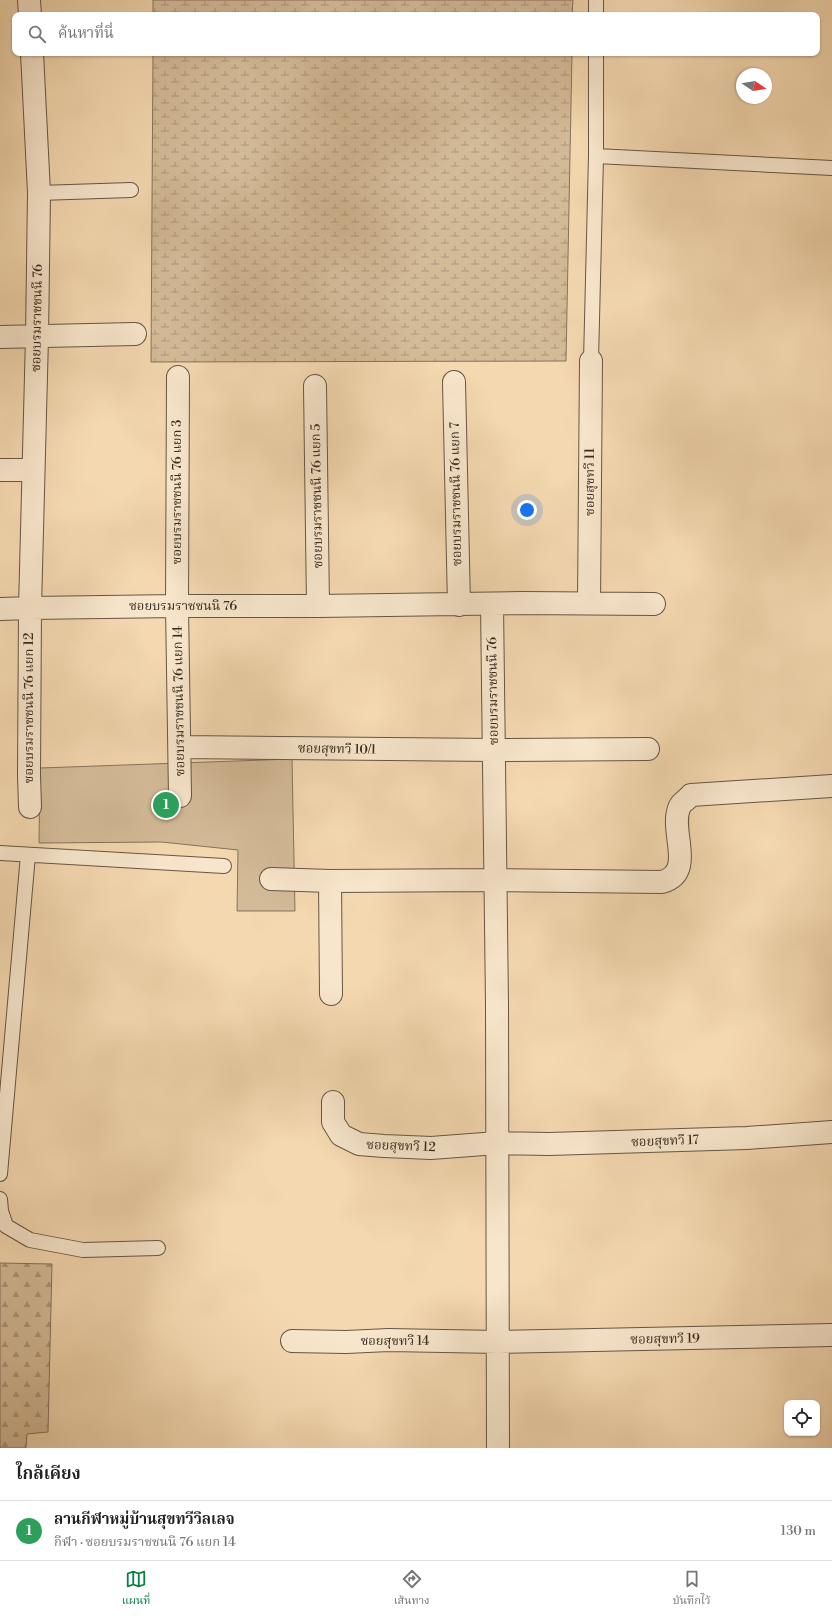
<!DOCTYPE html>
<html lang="th">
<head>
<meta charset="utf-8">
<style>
	:root { --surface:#fff; --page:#f2f2f2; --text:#202124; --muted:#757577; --line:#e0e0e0; --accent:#0b8043 }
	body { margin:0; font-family:"Libre Bodoni","Noto Serif Thai",serif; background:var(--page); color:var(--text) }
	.controls { position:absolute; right:12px; bottom:12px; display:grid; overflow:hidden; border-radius:8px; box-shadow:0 1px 3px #0004 }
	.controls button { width:36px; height:36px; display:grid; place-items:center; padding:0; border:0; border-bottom:1px solid var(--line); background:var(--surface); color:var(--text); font:20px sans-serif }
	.compass { position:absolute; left:736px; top:68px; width:36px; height:36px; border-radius:50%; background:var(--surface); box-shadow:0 1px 3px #0004; rotate:102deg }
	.you { position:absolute; left:527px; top:510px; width:14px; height:14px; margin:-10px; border:3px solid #fff; border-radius:50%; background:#1a73e8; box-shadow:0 0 0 6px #1a73e833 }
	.badge { display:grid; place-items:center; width:26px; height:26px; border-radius:50%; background:var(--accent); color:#fff; font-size:13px; font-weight:700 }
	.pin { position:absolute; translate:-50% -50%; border:2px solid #fff; box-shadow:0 1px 4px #0006 }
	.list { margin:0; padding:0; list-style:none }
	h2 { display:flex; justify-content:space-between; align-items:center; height:52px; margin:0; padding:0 16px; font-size:17px }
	h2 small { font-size:13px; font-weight:400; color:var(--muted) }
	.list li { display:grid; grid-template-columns:26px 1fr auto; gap:12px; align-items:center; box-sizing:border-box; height:60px; padding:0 16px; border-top:1px solid var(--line) }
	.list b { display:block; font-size:15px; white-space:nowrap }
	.list p { margin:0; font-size:13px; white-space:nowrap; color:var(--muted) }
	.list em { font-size:13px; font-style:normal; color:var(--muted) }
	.icon { flex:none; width:22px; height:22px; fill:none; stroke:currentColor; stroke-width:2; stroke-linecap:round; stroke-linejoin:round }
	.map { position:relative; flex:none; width:832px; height:1448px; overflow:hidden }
	.search { position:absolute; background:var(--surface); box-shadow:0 1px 3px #0004; left:12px; right:12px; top:12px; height:44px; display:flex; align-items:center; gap:10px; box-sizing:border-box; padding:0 14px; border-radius:8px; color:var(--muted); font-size:15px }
	.sheet { height:112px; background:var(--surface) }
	nav { display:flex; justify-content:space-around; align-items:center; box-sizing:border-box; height:56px; border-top:1px solid var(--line); background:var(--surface); font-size:11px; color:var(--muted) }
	nav a { display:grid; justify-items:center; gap:2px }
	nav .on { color:var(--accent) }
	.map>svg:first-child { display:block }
</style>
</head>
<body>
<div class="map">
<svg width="832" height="1448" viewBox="0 0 832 1448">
	<defs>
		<pattern id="forest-firs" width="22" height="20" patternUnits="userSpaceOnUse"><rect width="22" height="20" fill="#d4bb98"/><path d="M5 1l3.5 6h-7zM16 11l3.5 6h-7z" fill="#ad987c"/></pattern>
		<pattern id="wetland-marsh" width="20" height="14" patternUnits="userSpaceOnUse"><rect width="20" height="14" fill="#d4bb98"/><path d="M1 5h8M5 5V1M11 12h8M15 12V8" fill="none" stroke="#ad987c"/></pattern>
	</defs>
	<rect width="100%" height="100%" fill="#f4d8b0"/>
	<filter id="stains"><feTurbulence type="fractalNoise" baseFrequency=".005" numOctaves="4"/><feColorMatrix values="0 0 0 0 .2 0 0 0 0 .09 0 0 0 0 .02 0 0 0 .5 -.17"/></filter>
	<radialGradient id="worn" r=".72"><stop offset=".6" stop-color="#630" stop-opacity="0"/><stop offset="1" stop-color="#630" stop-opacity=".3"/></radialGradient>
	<!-- grass -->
	<path fill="#d4bb98" stroke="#86735c" d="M292,759L295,911H237L238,850L162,842L39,843L40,768Z"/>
	<!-- forest -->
	<path fill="url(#forest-firs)" stroke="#86735c" d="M0,1263L52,1264L48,1432L27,1434L26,1448H0Z"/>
	<!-- wetland -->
	<path fill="url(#wetland-marsh)" stroke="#86735c" d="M153,0H573L572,15H153Z
		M153,53H572L566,361L151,362Z"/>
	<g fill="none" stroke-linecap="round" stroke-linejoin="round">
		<defs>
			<path id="lane" d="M596,0V15
				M596,156L832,168
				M39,193L131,190
				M591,361L596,156V53
				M0,853L224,866
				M0,1174L28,855
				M0,1199L1,1211L6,1226L30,1240L83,1250L158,1248"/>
			<path id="street" d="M29,0L30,15
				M32,53L39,193L37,337L30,608L177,606H318L522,603L654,604
				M0,337L135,334
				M178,377L177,606L180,796
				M454,382L459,605
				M315,386L318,606
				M0,470H33
				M589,603L591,361
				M492,604L497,1004L498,1448
				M0,609L30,608L29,776L30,807
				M180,747L494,750L648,749
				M271,879L330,881L495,880L662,882C697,872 668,830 680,806C682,802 688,799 691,795L832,786
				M330,881L331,994
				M333,1102V1122L341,1135L359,1144L384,1146L431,1148L497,1143L549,1144L747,1138L832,1132
				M292,1341L346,1342L389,1340L498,1342L832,1335"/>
		</defs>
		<!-- lane casing -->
		<use href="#lane" stroke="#675645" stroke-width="16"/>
		<!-- street casing -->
		<use href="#street" stroke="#675645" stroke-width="24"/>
		<!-- lane -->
		<use href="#lane" stroke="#f8e6cc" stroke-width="14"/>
		<!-- street -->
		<use href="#street" stroke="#f8e6cc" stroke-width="22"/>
	</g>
	<g text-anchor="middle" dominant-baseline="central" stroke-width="3" stroke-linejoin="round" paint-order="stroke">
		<!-- street labels -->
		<g font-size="13" fill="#382b21" stroke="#f8e6cc">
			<text transform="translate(37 318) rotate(-89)">ซอยบรมราชชนนี 76</text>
			<text transform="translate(590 482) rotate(-90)">ซอยสุขทวี 11</text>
			<text transform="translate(177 492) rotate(-90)">ซอยบรมราชชนนี 76 แยก 3</text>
			<text transform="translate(456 494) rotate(-91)">ซอยบรมราชชนนี 76 แยก 7</text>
			<text transform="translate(317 496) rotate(-91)">ซอยบรมราชชนนี 76 แยก 5</text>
			<text x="183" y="606">ซอยบรมราชชนนี 76</text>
			<text transform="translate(493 691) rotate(-91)">ซอยบรมราชชนนี 76</text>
			<text transform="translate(179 701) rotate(-91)">ซอยบรมราชชนนี 76 แยก 14</text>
			<text transform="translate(29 708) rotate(-90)">ซอยบรมราชชนนี 76 แยก 12</text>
			<text transform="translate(337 749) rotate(1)">ซอยสุขทวี 10/1</text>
			<text transform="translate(665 1141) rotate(-2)">ซอยสุขทวี 17</text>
			<text transform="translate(401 1146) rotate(2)">ซอยสุขทวี 12</text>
			<text transform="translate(665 1339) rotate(-1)">ซอยสุขทวี 19</text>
			<text x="395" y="1341">ซอยสุขทวี 14</text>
		</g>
	</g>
	<rect width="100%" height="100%" filter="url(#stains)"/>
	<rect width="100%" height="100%" fill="url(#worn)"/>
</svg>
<div class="controls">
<button><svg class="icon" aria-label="locate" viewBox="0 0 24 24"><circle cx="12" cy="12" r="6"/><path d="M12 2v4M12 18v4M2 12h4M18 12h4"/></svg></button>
</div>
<svg class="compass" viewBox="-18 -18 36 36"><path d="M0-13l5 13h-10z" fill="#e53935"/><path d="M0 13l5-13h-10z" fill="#757577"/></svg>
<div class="you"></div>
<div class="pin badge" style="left:166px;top:805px;background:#2e9e5b">1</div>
<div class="search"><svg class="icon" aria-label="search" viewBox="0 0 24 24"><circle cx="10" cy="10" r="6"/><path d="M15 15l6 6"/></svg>ค้นหาที่นี่</div>
</div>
<section class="sheet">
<h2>ใกล้เคียง<small></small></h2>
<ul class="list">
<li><span class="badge" style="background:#2e9e5b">1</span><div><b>ลานกีฬาหมู่บ้านสุขทวีวิลเลจ</b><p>กีฬา · ซอยบรมราชชนนี 76 แยก 14</p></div><em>130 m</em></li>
</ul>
</section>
<nav>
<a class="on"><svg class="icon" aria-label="map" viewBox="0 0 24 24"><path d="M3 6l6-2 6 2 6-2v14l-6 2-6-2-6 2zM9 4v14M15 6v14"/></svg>แผนที่</a>
<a><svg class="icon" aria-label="directions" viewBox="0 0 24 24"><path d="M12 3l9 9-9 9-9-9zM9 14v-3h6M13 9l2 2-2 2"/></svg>เส้นทาง</a>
<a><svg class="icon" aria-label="saved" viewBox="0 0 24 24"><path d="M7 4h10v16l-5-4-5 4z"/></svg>บันทึกไว้</a>
</nav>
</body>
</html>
